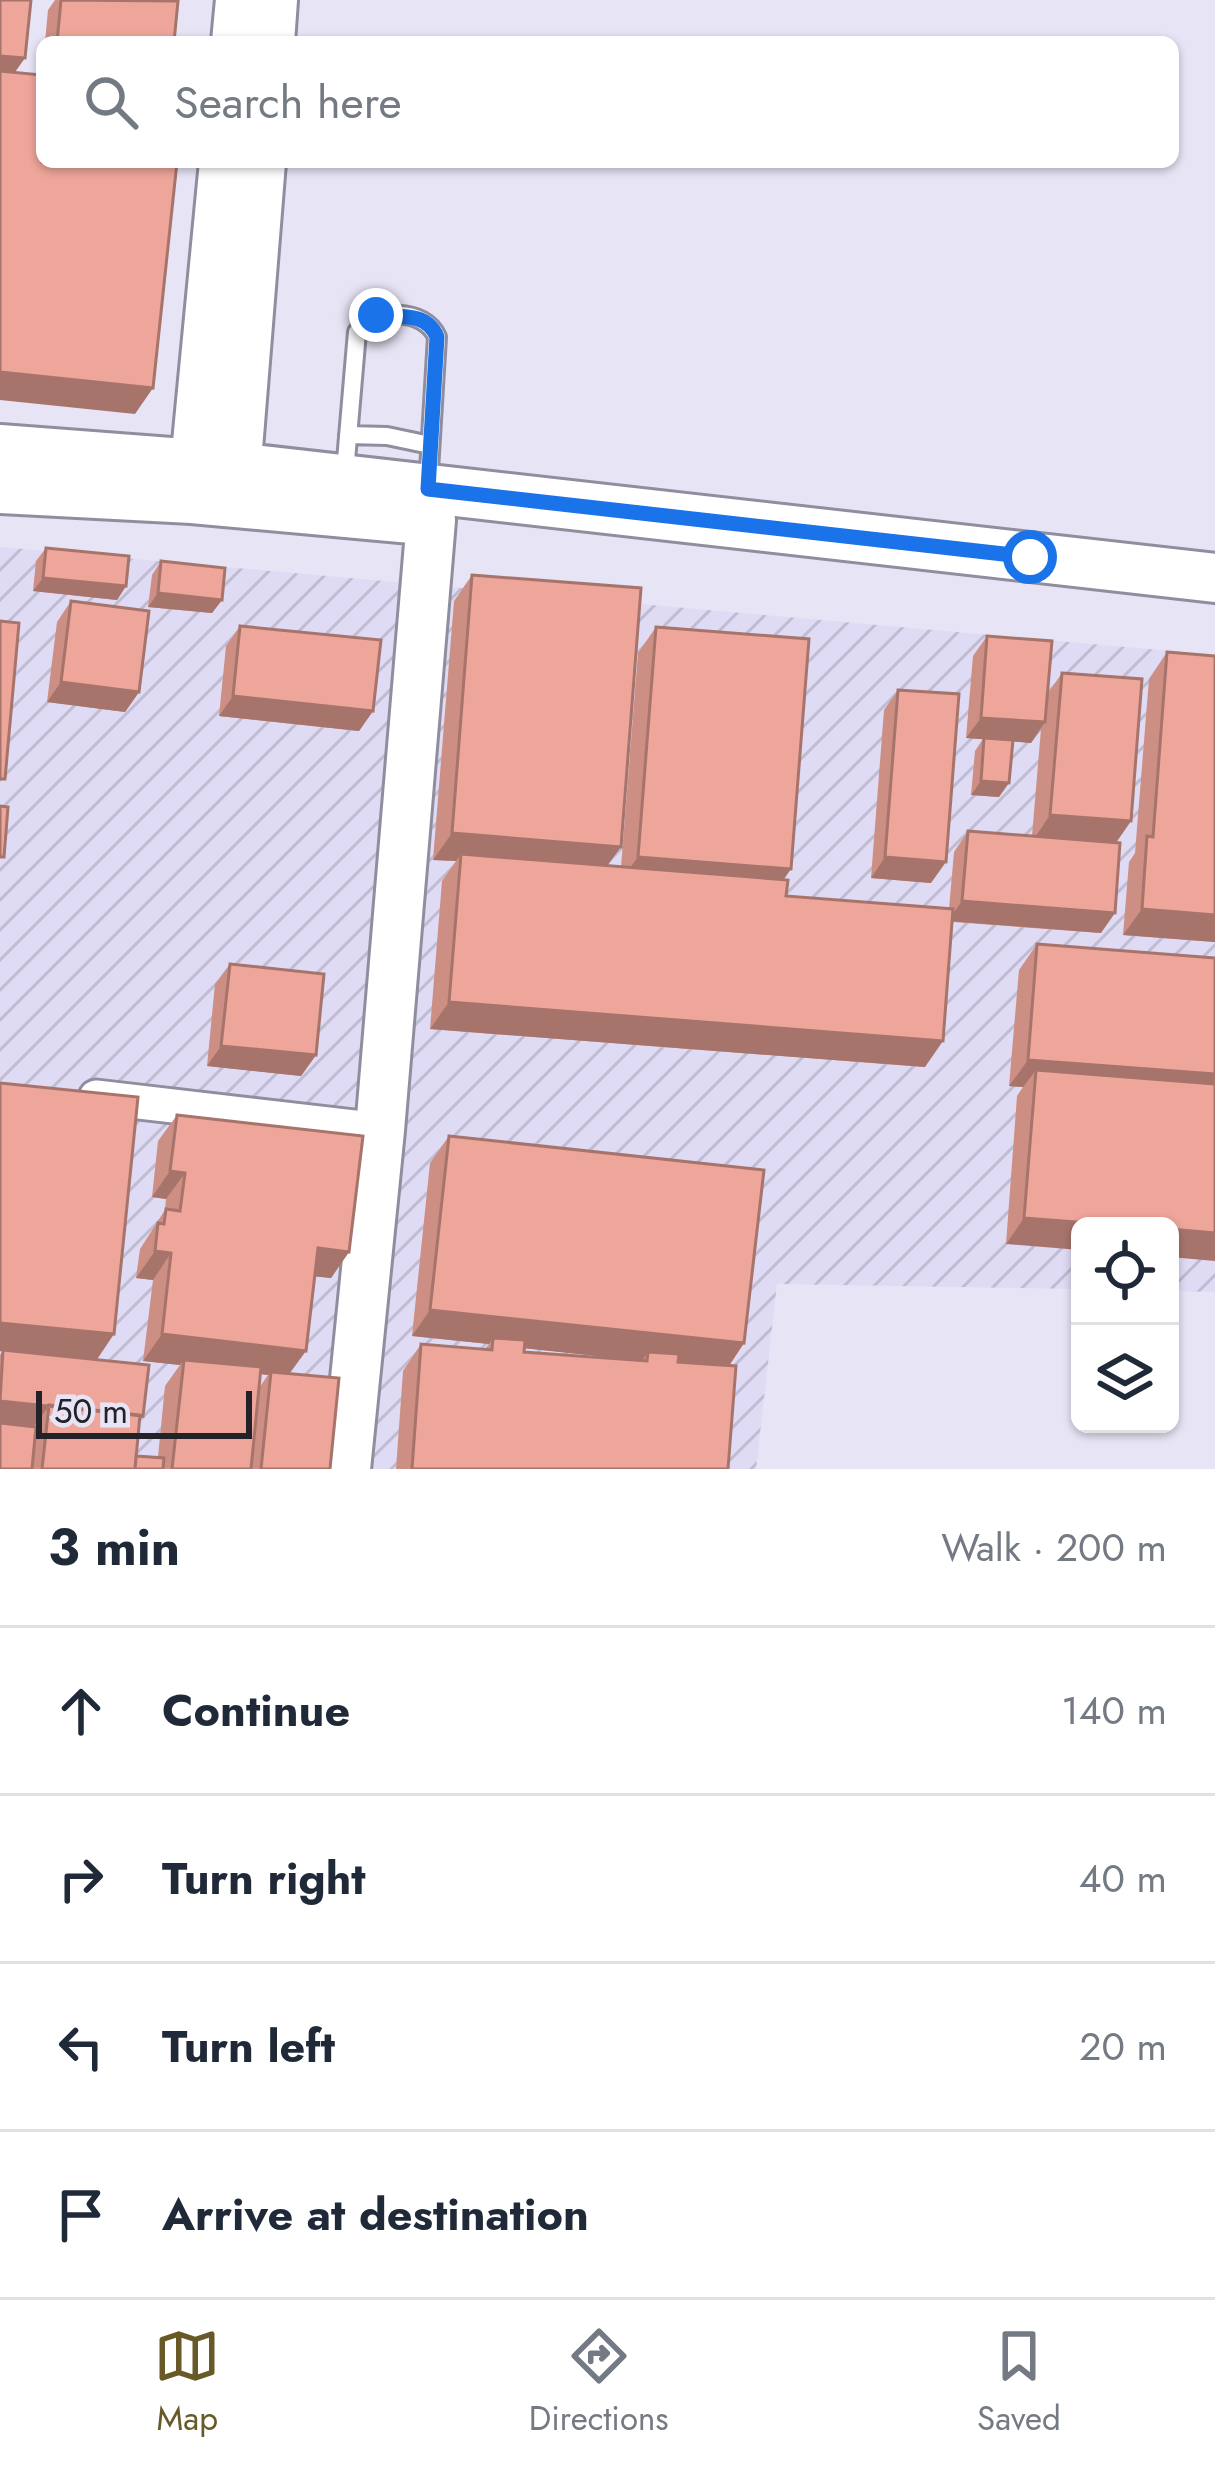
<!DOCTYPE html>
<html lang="en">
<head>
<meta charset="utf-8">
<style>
	:root { --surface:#fff; --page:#f6f6f7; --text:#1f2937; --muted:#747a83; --line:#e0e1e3; --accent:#685a27 }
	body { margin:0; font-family:Jost,sans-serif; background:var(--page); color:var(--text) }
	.controls { position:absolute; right:36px; bottom:36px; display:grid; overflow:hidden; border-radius:18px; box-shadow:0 3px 9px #0004 }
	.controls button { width:108px; height:108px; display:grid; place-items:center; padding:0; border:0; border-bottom:3px solid var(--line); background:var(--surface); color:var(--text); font:60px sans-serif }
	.scale { position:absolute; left:36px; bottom:30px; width:216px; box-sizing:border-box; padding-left:12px; border:6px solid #232228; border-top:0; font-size:33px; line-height:42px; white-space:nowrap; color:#232228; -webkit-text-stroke:9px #e6e4f5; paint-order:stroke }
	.stop { position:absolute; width:36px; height:36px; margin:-27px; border:9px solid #1a73e8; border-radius:50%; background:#fff }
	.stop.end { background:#1a73e8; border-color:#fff; box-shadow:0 3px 12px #0008 }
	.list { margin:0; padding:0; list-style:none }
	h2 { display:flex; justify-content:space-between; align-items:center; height:156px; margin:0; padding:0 48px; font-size:51px }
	h2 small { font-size:39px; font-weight:400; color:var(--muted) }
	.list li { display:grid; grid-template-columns:78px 1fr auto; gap:36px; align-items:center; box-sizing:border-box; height:168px; padding:0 48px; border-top:3px solid var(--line) }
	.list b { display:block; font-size:45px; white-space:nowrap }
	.list em { font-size:39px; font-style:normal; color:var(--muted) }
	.icon { flex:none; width:66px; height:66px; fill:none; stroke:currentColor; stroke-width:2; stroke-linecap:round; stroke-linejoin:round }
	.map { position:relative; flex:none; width:1215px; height:1469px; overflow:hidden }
	.search { position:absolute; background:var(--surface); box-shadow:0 3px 9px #0004; left:36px; right:36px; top:36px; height:132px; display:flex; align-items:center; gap:30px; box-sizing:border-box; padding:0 42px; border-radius:18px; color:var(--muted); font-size:45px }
	.sheet { height:828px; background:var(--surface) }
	nav { display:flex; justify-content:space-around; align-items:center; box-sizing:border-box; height:168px; border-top:3px solid var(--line); background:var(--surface); font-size:33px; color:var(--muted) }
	nav a { display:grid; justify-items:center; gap:6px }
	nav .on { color:var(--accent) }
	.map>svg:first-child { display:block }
</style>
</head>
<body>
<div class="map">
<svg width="1215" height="1469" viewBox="0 0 1215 1469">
	<defs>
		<pattern id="industrial-furrows" width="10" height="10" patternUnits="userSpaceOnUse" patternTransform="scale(3)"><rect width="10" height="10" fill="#dfdbf4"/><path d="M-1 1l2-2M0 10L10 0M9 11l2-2" fill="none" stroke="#bfbcd1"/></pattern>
	</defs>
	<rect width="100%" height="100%" fill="#e6e4f5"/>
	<!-- industrial -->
	<path fill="url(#industrial-furrows)" d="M0,547L1215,655V1292L1170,1291V1226H1080V1289L777,1284L756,1469H0Z"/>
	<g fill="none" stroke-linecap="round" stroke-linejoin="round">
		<defs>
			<path id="lane" d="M348,435L387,436L430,445
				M345,472L357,332C374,308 425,308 437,337L428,487"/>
			<path id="street" d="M96,1097L380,1130"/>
			<path id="secondary" d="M236,42L240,0
				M270,42L273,0
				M0,449L236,467L1215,578
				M0,489L192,499L423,520
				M192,495L224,162
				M234,498L261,162
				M346,1469L380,1130L431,520"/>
		</defs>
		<!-- lane casing -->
		<use href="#lane" stroke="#908d9e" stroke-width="22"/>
		<!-- street casing -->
		<use href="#street" stroke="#908d9e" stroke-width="39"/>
		<!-- secondary casing -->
		<use href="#secondary" stroke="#908d9e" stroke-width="54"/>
		<!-- lane -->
		<use href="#lane" stroke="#fff" stroke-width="16"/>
		<!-- street -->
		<use href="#street" stroke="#fff" stroke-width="33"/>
		<!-- secondary -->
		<use href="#secondary" stroke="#fff" stroke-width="48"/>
	</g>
	<!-- wall -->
	<path fill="#cd8e84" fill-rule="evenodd" d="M55,0L178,1L174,42H45L48,10Z
		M46,548L126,586L117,600L33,591L36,561Z
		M161,561L222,600L212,613L148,607L152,575Z
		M472,575L607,866L621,867L638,653L656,627L784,880L786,896L949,909L954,852L968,831L1032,836L1041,729L1031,743L1012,741L999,797L971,795L975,751L983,739L966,738L973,656L987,636L1048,693L1062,673L1131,821L1116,843L1101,933L953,922L925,1067L430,1029L442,881L456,861L433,860L454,601Z
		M71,601L139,692L125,712L47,702L57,622Z
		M240,626L373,711L359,731L219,716L226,646Z
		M1167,652L1215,942L1123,935L1129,862L1135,853L1149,679Z
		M898,690L931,883L871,878L884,710Z
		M1037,944L1215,958L1006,1244L1017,1096L1023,1087L1009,1086L1019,970Z
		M230,964L316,1055L301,1076L207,1066L215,984Z
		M177,1115L349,1252L331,1278L315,1276L290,1373L330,1469H0V1355L3,1351L96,1360L143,1416L140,1421L136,1456L158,1457L165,1386L180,1365L143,1361L153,1280L136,1278L140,1249L165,1210L166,1199L152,1197L158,1141ZM261,1374L268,1375L259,1388Z
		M449,1136L744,1343L729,1366L728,1469H396L403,1371L421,1344L485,1349L489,1344L412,1336L430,1163ZM524,1348L630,1359L524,1352Z"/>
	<!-- shaded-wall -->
	<path fill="#a7746c" d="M0,56L25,58L6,85L0,84Z
		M0,372L153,388L135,414L0,400Z
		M43,578L126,586L117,600L33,591Z
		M158,593L222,600L212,613L148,607Z
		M61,682L139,692L125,712L47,702Z
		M233,696L373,711L359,731L219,716Z
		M981,718L1045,722L1031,743L966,738Z
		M981,781L1009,783L999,797L971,795Z
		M1050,815L1131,821L1112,848L1032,842Z
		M452,833L621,847L602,873L461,854L456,861L433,860Z
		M638,857L791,869L773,895L619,883Z
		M885,857L946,862L931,883L871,878Z
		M962,901L1115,913L1101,933L948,921Z
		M1142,909L1215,915V942L1123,935Z
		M449,1002L943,1041L925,1067L430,1029Z
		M221,1046L316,1055L301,1076L207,1066Z
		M1028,1060L1215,1074V1102L1036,1070L1023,1087L1009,1086Z
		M170,1171L185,1173L166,1199L152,1197Z
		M1024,1218L1127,1226H1080V1250L1006,1244Z
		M1170,1229L1215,1233V1261L1170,1257Z
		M318,1248L349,1252L331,1278L300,1275Z
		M155,1251L171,1253L153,1280L136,1278Z
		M430,1310L744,1343L726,1370L647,1361L648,1352L642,1361L493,1345V1338L489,1344L412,1336Z
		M0,1323L114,1334L96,1361L0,1351Z
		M162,1334L306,1351L287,1377L271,1372L268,1375L183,1365L184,1360L180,1365L143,1361Z
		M0,1401L49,1406L34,1426L0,1423Z"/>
	<!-- building -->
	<path fill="#eea59a" stroke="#a7746c" stroke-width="3" d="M0,0H31L25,58L0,56Z
		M61,0L178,1L174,42H57Z
		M0,71L42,75V162H177L153,388L0,372Z
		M46,548L129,556L126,586L43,578Z
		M161,561L225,568L222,600L158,593Z
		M472,575L641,588L621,847L452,833Z
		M71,601L149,611L139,692L61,682Z
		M0,621L19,623L5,779H0Z
		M240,626L381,640L373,711L233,696Z
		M656,627L809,639L791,869L638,857Z
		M987,636L1052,641L1045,722L981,718Z
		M1167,652L1215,656V915L1142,909L1147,836L1153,837Z
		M1062,673L1142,679L1131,821L1050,815Z
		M898,690L959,694L946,862L885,857Z
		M984,738L1013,740L1009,783L981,781Z
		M0,806L8,807L4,857H0Z
		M968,831L1120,843L1115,913L962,901Z
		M461,854L788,880L786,896L953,909L943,1041L449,1002Z
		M1037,944L1215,958V1074L1028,1060Z
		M230,964L324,974L316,1055L221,1046Z
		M1036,1070L1215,1084V1233L1170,1229V1226H1127L1024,1218Z
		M0,1083L138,1097L114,1334L0,1323Z
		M177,1115L363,1136L349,1252L318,1248L306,1351L162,1334L171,1253L155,1251L158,1223L164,1224L166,1209L180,1211L185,1173L170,1171Z
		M449,1136L764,1170L744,1343L430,1310Z
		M493,1338L525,1340L524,1352L647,1361L648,1352L679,1354L678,1362L736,1366L728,1469H412L421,1344L492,1350Z
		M3,1350L149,1365L143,1416L0,1401Z
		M184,1360L261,1367L251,1469H172Z
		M271,1372L339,1378L330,1469H261Z
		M49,1405L140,1415L135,1469H42Z
		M0,1423L36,1427L32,1469H0Z
		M136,1456L164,1458L163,1469H135Z"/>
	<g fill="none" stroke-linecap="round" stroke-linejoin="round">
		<!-- route -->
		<path stroke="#1a73e8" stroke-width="15" d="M376,315C400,317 427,312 437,337L428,489L1030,557"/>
	</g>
</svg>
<div class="controls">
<button><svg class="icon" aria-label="locate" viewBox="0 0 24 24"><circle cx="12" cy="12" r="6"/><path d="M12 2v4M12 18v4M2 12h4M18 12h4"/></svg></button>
<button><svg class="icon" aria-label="layers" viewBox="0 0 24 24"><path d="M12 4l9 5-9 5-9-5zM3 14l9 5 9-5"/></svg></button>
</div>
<div class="scale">50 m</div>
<div class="stop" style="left:1030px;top:557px"></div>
<div class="stop end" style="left:376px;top:315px"></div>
<div class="search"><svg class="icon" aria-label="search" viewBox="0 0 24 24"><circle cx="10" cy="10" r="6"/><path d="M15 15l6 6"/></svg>Search here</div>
</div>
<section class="sheet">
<h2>3 min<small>Walk · 200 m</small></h2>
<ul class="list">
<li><svg class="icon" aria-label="ahead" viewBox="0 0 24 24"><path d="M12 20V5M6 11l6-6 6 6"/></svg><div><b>Continue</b></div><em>140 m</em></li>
<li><svg class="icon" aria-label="right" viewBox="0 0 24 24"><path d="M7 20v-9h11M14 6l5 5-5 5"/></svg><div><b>Turn right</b></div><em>40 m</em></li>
<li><svg class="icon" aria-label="left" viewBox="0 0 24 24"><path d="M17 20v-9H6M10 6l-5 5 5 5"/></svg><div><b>Turn left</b></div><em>20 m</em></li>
<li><svg class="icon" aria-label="arrive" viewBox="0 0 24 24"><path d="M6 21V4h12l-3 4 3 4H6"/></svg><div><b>Arrive at destination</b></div></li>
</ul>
</section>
<nav>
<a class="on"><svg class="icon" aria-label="map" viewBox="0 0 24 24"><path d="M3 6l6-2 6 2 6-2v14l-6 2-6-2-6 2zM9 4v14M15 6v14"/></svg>Map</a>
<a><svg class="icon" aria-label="directions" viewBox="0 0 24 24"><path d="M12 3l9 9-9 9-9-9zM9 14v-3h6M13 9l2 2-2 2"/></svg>Directions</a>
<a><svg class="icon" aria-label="saved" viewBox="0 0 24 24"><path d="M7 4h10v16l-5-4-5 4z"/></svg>Saved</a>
</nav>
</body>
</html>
